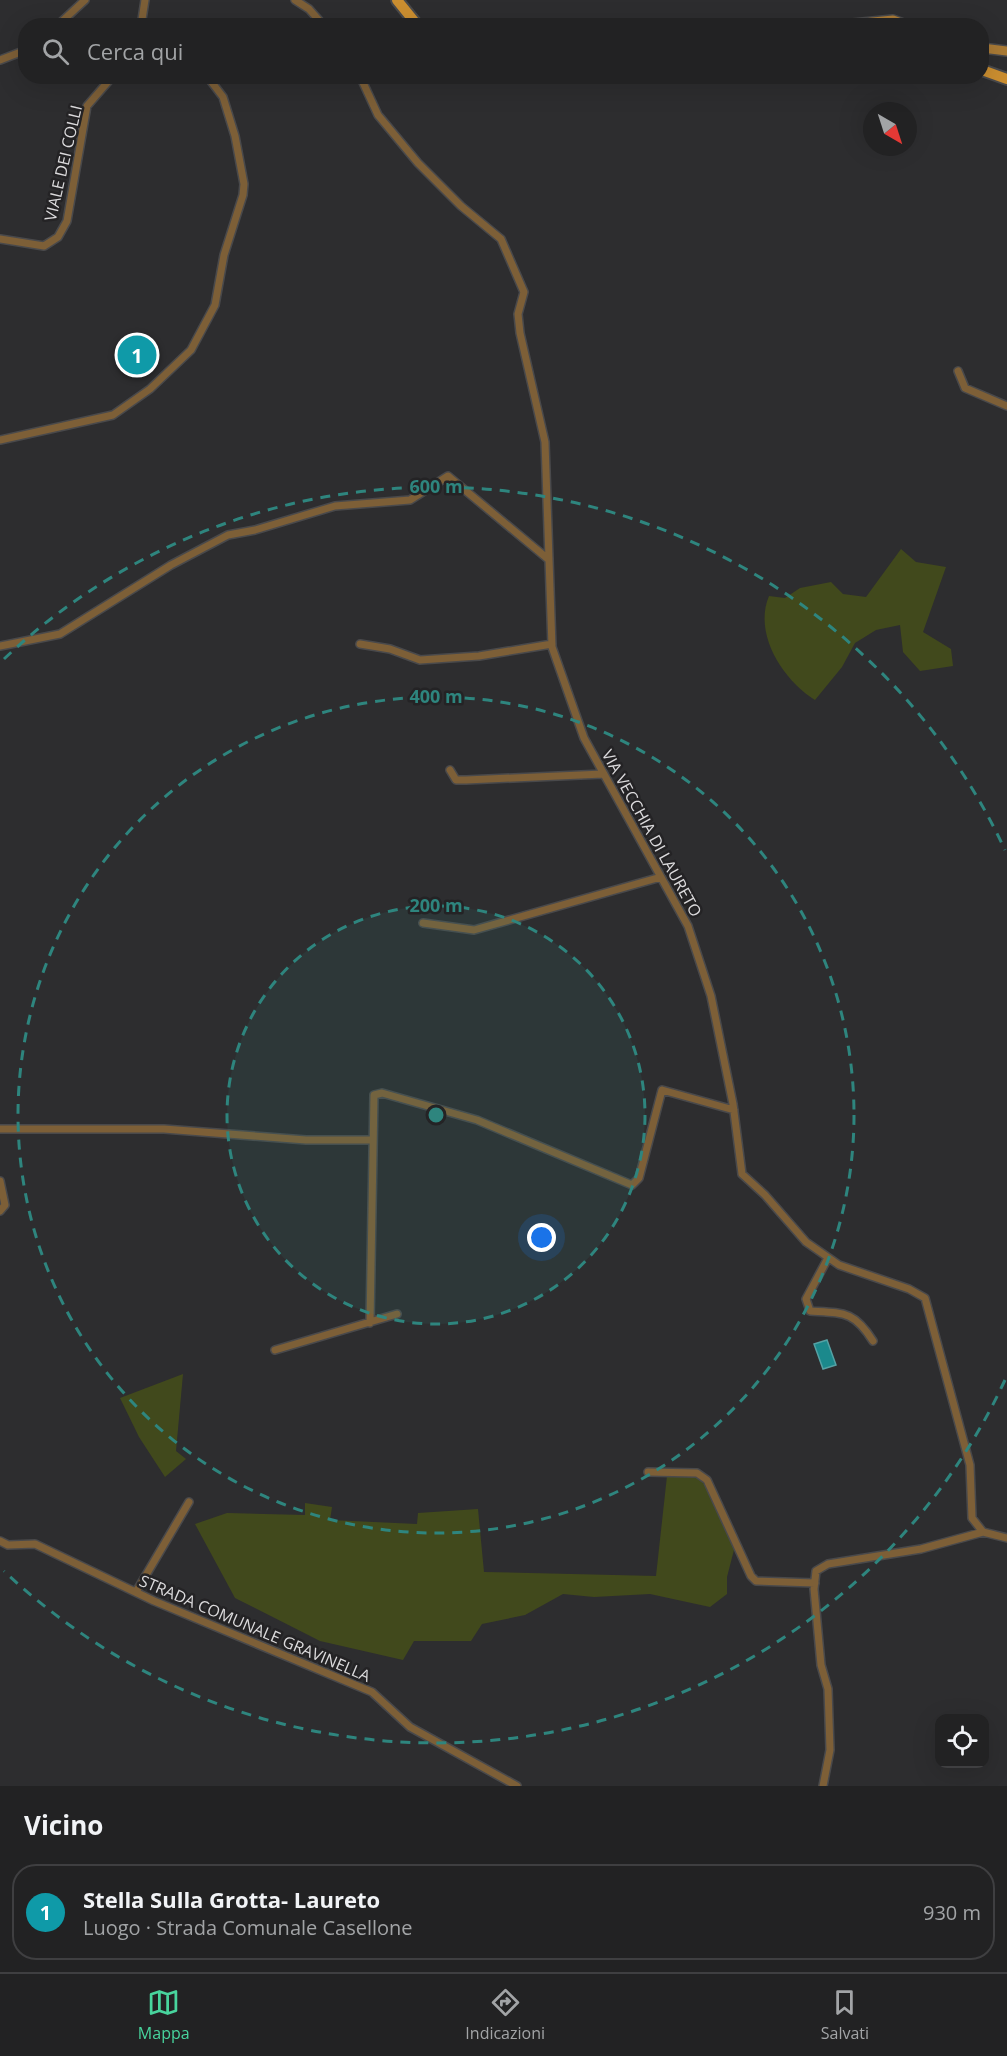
<!DOCTYPE html>
<html lang="it">
<head>
<meta charset="utf-8">
<style>
	:root { --surface:#222223; --page:#2e2f30; --text:#f1f3f6; --muted:#a2a4a6; --line:#3f3f41; --accent:#48d49d }
	body { margin:0; font-family:"Open Sans",sans-serif; background:var(--page); color:var(--text) }
	.controls { position:absolute; right:18px; bottom:18px; display:grid; overflow:hidden; border-radius:12px; box-shadow:0 6px 24px #0002 }
	.controls button { width:54px; height:54px; display:grid; place-items:center; padding:0; border:0; border-bottom:2px solid var(--line); background:var(--surface); color:var(--text); font:30px sans-serif }
	.compass { position:absolute; left:863px; top:102px; width:54px; height:54px; border-radius:50%; background:var(--surface); box-shadow:0 6px 24px #0002; rotate:141deg }
	.you { position:absolute; left:542px; top:1238px; width:21px; height:21px; margin:-15px; border:4px solid #fff; border-radius:50%; background:#1a73e8; box-shadow:0 0 0 9px #1a73e833 }
	.badge { display:grid; place-items:center; width:39px; height:39px; border-radius:50%; background:var(--accent); color:#fff; font-size:20px; font-weight:700 }
	.pin { position:absolute; translate:-50% -50%; border:3px solid #fff; box-shadow:0 2px 6px #0006 }
	.list { margin:0; padding:0; list-style:none }
	h2 { display:flex; justify-content:space-between; align-items:center; height:78px; margin:0; padding:0 24px; font-size:26px }
	h2 small { font-size:20px; font-weight:400; color:var(--muted) }
	.list li { display:grid; grid-template-columns:39px 1fr auto; gap:18px; align-items:center; box-sizing:border-box; height:96px; margin:0 12px 12px; padding:0 12px; border:2px solid var(--line); border-radius:24px }
	.list b { display:block; font-size:22px; white-space:nowrap }
	.list p { margin:0; font-size:20px; white-space:nowrap; color:var(--muted) }
	.list em { font-size:20px; font-style:normal; color:var(--muted) }
	.icon { flex:none; width:33px; height:33px; fill:none; stroke:currentColor; stroke-width:2; stroke-linecap:round; stroke-linejoin:round }
	.map { position:relative; flex:none; width:1007px; height:1786px; overflow:hidden }
	.search { position:absolute; background:var(--surface); box-shadow:0 6px 24px #0002; left:18px; right:18px; top:18px; height:66px; display:flex; align-items:center; gap:15px; box-sizing:border-box; padding:0 21px; border-radius:24px; color:var(--muted); font-size:22px }
	.sheet { height:186px; background:var(--surface) }
	nav { display:flex; justify-content:space-around; align-items:center; box-sizing:border-box; height:84px; border-top:2px solid var(--line); background:var(--surface); font-size:16px; color:var(--muted) }
	nav a { display:grid; justify-items:center; gap:3px }
	nav .on { color:var(--accent) }
	.map>svg:first-child { display:block }
</style>
</head>
<body>
<div class="map">
<svg width="1007" height="1786" viewBox="0 0 1007 1786">
	<rect width="100%" height="100%" fill="#2d2d2f"/>
	<!-- green -->
	<path fill="#41491c" d="M901,549L916,562L946,567L923,632L951,649L953,666L920,671L903,652L900,625L876,630L855,643L842,667L815,700C783,680 753,634 769,596L785,598L800,588L831,582L843,594L866,597Z
		M183,1374L176,1451L186,1459L165,1477L139,1437L120,1398Z
		M667,1476H694L703,1482L735,1546L727,1577V1594L710,1607L650,1594L594,1597L563,1594L525,1615L482,1624L471,1641H414L403,1660L320,1641L235,1598L195,1524L227,1513L305,1515V1503L332,1507L330,1520L417,1524L418,1513L478,1509L484,1572L656,1576Z"/>
	<!-- water -->
	<path fill="#1b898c" stroke="#55a1a4" stroke-width="1.5" d="M827,1340L836,1365L823,1369L814,1344Z"/>
	<g fill="none" stroke-linecap="round" stroke-linejoin="round">
		<defs>
			<path id="street" d="M295,0L309,9L324,26
				M57,26L85,0
				M141,26L145,0
				M0,60L26,50
				M360,76L378,115L418,163L461,206L501,239L524,292L518,314L520,333L545,442L552,647L584,738L688,926L711,996L733,1104L742,1174L765,1195L806,1242L839,1265L909,1289L925,1298L970,1465L972,1518L983,1532L1007,1538
				M0,239L44,246L58,237L67,221L87,106L113,76
				M958,371L965,388L1007,406
				M0,440L113,415L150,389L191,350L215,305L224,255L243,195L244,184L235,136L223,97L207,76
				M360,644L390,649L420,660L479,656L552,644
				M0,646L60,634L171,565L228,535L255,530L335,506L410,500L448,476L548,559
				M450,770L456,780H466L603,774
				M423,923L474,930L661,877
				M0,1129H164L306,1140H372
				M0,1181L5,1205L0,1211
				M828,1258L806,1299L810,1311C844,1313 854,1311 873,1341
				M370,1323L374,1095L382,1093L477,1120L632,1185L639,1178L662,1090L734,1110
				M275,1350L397,1314
				M648,1472L697,1473L707,1480L751,1576L756,1581L815,1583
				M0,1541L8,1545L35,1544L154,1601L372,1692L410,1727L517,1786
				M136,1592L189,1502
				M823,1786L830,1750L828,1689L821,1665L814,1589L816,1571L828,1564L921,1549L983,1532"/>
			<path id="secondary" d="M833,26L893,20L909,26
				M982,48L1007,51"/>
			<path id="primary" d="M397,0L418,26
				M982,70L1007,79"/>
		</defs>
		<!-- street casing -->
		<use href="#street" stroke="#49494b" stroke-width="10"/>
		<!-- secondary casing -->
		<use href="#secondary" stroke="#49494b" stroke-width="12"/>
		<!-- primary casing -->
		<use href="#primary" stroke="#49494b" stroke-width="14"/>
		<!-- street -->
		<use href="#street" stroke="#7d5f37" stroke-width="7"/>
		<!-- secondary -->
		<use href="#secondary" stroke="#a97a35" stroke-width="9"/>
		<!-- primary -->
		<use href="#primary" stroke="#cb8e30" stroke-width="10"/>
	</g>
	<!-- distance rings -->
	<circle cx="436" cy="1115" r="209" fill="#2e857e" fill-opacity=".12"/>
	<g fill="none" stroke="#2e857e" stroke-width="3" stroke-dasharray="10 8">
		<circle cx="436" cy="1115" r="209"/>
		<circle cx="436" cy="1115" r="418"/>
		<path d="M1005 1380A628 628 0 0 1 4 1571M4 659A628 628 0 0 1 1005 850"/>
	</g>
	<g text-anchor="middle" dominant-baseline="central" stroke-width="5" stroke-linejoin="round" paint-order="stroke">
		<!-- street labels -->
		<g font-size="16" fill="#dbdadc" stroke="#242325">
			<text transform="translate(63 163) rotate(-77)">VIALE DEI COLLI</text>
			<text transform="translate(652 833) rotate(61)">VIA VECCHIA DI LAURETO</text>
			<text transform="translate(255 1628) rotate(23)">STRADA COMUNALE GRAVINELLA</text>
		</g>
	</g>
	<circle cx="436" cy="1115" r="9" fill="#2e857e" stroke="#242325" stroke-width="3"/>
	<g font-size="18" text-anchor="middle" font-weight="bold" fill="#2e857e" stroke="#242325" stroke-width="5" stroke-linejoin="round" paint-order="stroke">
		<text x="436" y="493">600 m</text>
		<text x="436" y="703">400 m</text>
		<text x="436" y="912">200 m</text>
	</g>
</svg>
<div class="controls">
<button><svg class="icon" aria-label="locate" viewBox="0 0 24 24"><circle cx="12" cy="12" r="6"/><path d="M12 2v4M12 18v4M2 12h4M18 12h4"/></svg></button>
</div>
<svg class="compass" viewBox="-18 -18 36 36"><path d="M0-13l5 13h-10z" fill="#e53935"/><path d="M0 13l5-13h-10z" fill="#a2a4a6"/></svg>
<div class="you"></div>
<div class="pin badge" style="left:137px;top:355px;background:#0f9aa8">1</div>
<div class="search"><svg class="icon" aria-label="search" viewBox="0 0 24 24"><circle cx="10" cy="10" r="6"/><path d="M15 15l6 6"/></svg>Cerca qui</div>
</div>
<section class="sheet">
<h2>Vicino<small></small></h2>
<ul class="list">
<li><span class="badge" style="background:#0f9aa8">1</span><div><b>Stella Sulla Grotta- Laureto</b><p>Luogo · Strada Comunale Casellone</p></div><em>930 m</em></li>
</ul>
</section>
<nav>
<a class="on"><svg class="icon" aria-label="map" viewBox="0 0 24 24"><path d="M3 6l6-2 6 2 6-2v14l-6 2-6-2-6 2zM9 4v14M15 6v14"/></svg>Mappa</a>
<a><svg class="icon" aria-label="directions" viewBox="0 0 24 24"><path d="M12 3l9 9-9 9-9-9zM9 14v-3h6M13 9l2 2-2 2"/></svg>Indicazioni</a>
<a><svg class="icon" aria-label="saved" viewBox="0 0 24 24"><path d="M7 4h10v16l-5-4-5 4z"/></svg>Salvati</a>
</nav>
</body>
</html>
